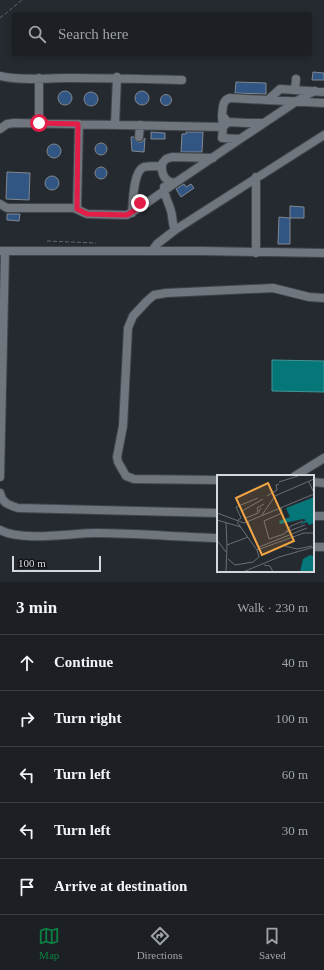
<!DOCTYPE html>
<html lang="en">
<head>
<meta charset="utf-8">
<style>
	:root { --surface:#1c2024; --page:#25282c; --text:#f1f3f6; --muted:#a0a3a6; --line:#3a3e41; --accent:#0b8043 }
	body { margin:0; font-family:"Times New Roman",serif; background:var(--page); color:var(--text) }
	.scale { position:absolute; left:12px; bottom:10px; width:89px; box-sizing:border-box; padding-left:4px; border:2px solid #d4d7db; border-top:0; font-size:11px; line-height:14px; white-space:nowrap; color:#d4d7db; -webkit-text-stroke:3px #101215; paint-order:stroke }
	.stop { position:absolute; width:12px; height:12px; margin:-9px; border:3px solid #e11d48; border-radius:50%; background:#fff }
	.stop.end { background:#e11d48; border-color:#fff; box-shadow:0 1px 4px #0008 }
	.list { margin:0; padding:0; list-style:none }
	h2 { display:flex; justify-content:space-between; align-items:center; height:52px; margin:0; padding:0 16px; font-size:17px }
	h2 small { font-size:13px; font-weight:400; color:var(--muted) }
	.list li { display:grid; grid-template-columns:26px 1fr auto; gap:12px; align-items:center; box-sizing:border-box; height:56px; padding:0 16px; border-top:1px solid var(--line) }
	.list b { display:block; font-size:15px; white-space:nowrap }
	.list em { font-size:13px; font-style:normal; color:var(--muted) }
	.icon { flex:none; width:22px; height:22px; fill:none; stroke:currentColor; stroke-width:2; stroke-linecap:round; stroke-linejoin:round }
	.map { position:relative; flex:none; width:324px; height:582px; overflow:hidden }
	.search { position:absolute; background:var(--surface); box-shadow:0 2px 10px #0003; left:12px; right:12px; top:12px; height:44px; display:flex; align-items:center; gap:10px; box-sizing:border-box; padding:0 14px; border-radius:4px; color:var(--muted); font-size:15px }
	.sheet { height:332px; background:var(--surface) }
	nav { display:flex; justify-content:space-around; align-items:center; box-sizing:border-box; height:56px; border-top:1px solid var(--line); background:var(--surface); font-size:11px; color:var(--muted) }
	nav a { display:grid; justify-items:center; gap:2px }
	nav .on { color:var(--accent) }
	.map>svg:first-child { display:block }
</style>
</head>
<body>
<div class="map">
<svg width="324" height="582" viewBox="0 0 324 582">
	<rect width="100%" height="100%" fill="#252a30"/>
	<!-- water -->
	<path fill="#057779" stroke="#439496" d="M272,360L324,361V392L272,391Z"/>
	<!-- building -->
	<path fill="#315684" stroke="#81878f" d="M313,72L324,73V80H312Z
		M236,82L266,83V94L235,93Z
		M58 98a7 7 0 1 1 14 0a7 7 0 1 1-14 0Z
		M135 98a7 7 0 1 1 14 0a7 7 0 1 1-14 0Z
		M84 99a7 7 0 1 1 14 0a7 7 0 1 1-14 0Z
		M160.5 100a5.5 5.5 0 1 1 11 0a5.5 5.5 0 1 1-11 0Z
		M151,132L165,133V139H151Z
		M186,132H203L202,152H181L182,134H186Z
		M131,137H134L136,141L139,142H142L145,138L144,152L132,151Z
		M95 149a6 6 0 1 1 12 0a6 6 0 1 1-12 0Z
		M47 151a7 7 0 1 1 14 0a7 7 0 1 1-14 0Z
		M95 173a6 6 0 1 1 12 0a6 6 0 1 1-12 0Z
		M7,172L30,173L29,200L6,199Z
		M45 183a7 7 0 1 1 14 0a7 7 0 1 1-14 0Z
		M184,184L186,187L191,184L194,188L181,197L176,189Z
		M290,206L304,207V218H290Z
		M7,214H20L19,221L7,220Z
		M279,217L290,218V244H278Z"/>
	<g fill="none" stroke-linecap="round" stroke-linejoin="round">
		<defs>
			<path id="minor" d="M0,76C20,81 47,78 68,78C106,78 144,79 182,80
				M295,90L296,79
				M268,100L280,89L324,92
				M226,120L222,115C223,108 222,100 230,98L324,103
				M39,123V78
				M264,123H247L228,122L223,127L222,138L240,139L306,95L315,91
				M115,125L117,77
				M0,129L7,124L14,123L223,127L222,117
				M139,137L140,125
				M162,165C161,174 165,182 175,183L240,139
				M164,187C164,196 169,203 171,211C173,218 172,224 175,230
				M0,204L7,208H74L87,214L127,215L144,205L175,183
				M77,209L79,124
				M132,213C133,202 133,171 144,167C148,166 155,166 160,166L166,159L172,157L213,158
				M0,251H202L324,253
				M152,251L157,244L175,230L324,135
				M256,253V177
				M295,476L324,458
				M0,477L5,252
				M218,480L134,479L126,476L118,462L117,457L123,426L128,328L133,316L147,301L154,295L166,293L273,288L309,297L324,298
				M313,482L324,483
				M0,493C2,503 9,505 18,508L218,513
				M313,516H324
				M0,530C22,542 71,533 96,533C137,533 178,537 218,538
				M313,547H324"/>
		</defs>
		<!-- minor casing -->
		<use href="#minor" stroke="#41454b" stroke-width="10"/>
		<!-- path -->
		<path stroke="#63686d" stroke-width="1" stroke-dasharray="4 2" stroke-linecap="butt" d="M0,18L22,0
			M47,241L96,243"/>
		<!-- minor -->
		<use href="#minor" stroke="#70767d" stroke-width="8"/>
	</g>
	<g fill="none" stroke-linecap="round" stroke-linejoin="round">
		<!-- route -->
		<path stroke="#e11d48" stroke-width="5" d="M39,123L78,124L77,209L87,214L127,215L145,204L140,203"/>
	</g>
	<!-- overview -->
	<g transform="translate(217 475)">
		<rect width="97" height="97" fill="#252a30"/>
		<path d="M97,22V48L92,50L90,47L82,50L89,45L86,44L63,49L62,46L73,42L69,33ZM93,80L97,81V97H83L86,84Z" fill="#057779"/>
		<path fill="none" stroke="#6b6f74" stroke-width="1" d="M62,7L81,1M92,7L97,18M50,21L60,15L59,10L62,9M44,33L41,38L29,43L25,36L46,24M64,33L65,38L47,46L52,64L67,59L74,51L86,46M41,37L40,33L47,29M0,38L27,48L97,19M45,40L58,21L97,4M0,45L24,52M20,46L24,43L19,32L41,23M20,47L40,75L87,58H97M31,47L42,72L90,53M9,48L10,70M69,57L88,50M0,65L9,77M68,71L80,74L95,71M11,84L18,90L36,87L42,82L40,75M47,90L53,91L56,97M9,97L10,70L31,62M26,97L62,82L97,72"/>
		<path fill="#f3a443" fill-opacity="0.15" stroke="#f3a443" stroke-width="2" d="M51,8L77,66L45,80L19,23Z"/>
		<rect width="97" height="97" fill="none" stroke="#d4d7db" stroke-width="2"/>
	</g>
</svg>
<div class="scale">100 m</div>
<div class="stop" style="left:39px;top:123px"></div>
<div class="stop end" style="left:140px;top:203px"></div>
<div class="search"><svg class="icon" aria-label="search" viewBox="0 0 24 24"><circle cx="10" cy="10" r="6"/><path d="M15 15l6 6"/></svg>Search here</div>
</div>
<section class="sheet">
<h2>3 min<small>Walk · 230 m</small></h2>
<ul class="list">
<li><svg class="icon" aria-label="ahead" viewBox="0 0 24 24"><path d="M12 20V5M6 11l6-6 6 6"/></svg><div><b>Continue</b></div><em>40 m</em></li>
<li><svg class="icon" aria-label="right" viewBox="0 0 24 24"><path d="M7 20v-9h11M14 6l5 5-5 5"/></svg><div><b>Turn right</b></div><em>100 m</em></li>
<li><svg class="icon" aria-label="left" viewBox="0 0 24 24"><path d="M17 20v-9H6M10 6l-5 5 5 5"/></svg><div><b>Turn left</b></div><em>60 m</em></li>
<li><svg class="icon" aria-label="left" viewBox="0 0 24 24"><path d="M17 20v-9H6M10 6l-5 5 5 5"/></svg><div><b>Turn left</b></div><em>30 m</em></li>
<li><svg class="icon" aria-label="arrive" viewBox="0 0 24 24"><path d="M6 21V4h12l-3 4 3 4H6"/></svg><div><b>Arrive at destination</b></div></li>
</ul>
</section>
<nav>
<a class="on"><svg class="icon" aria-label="map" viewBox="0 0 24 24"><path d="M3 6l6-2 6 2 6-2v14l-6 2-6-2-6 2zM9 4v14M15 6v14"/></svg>Map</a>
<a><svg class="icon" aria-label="directions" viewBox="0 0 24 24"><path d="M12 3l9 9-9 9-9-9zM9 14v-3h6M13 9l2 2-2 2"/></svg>Directions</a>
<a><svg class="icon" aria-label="saved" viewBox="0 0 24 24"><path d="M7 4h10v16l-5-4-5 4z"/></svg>Saved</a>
</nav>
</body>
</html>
